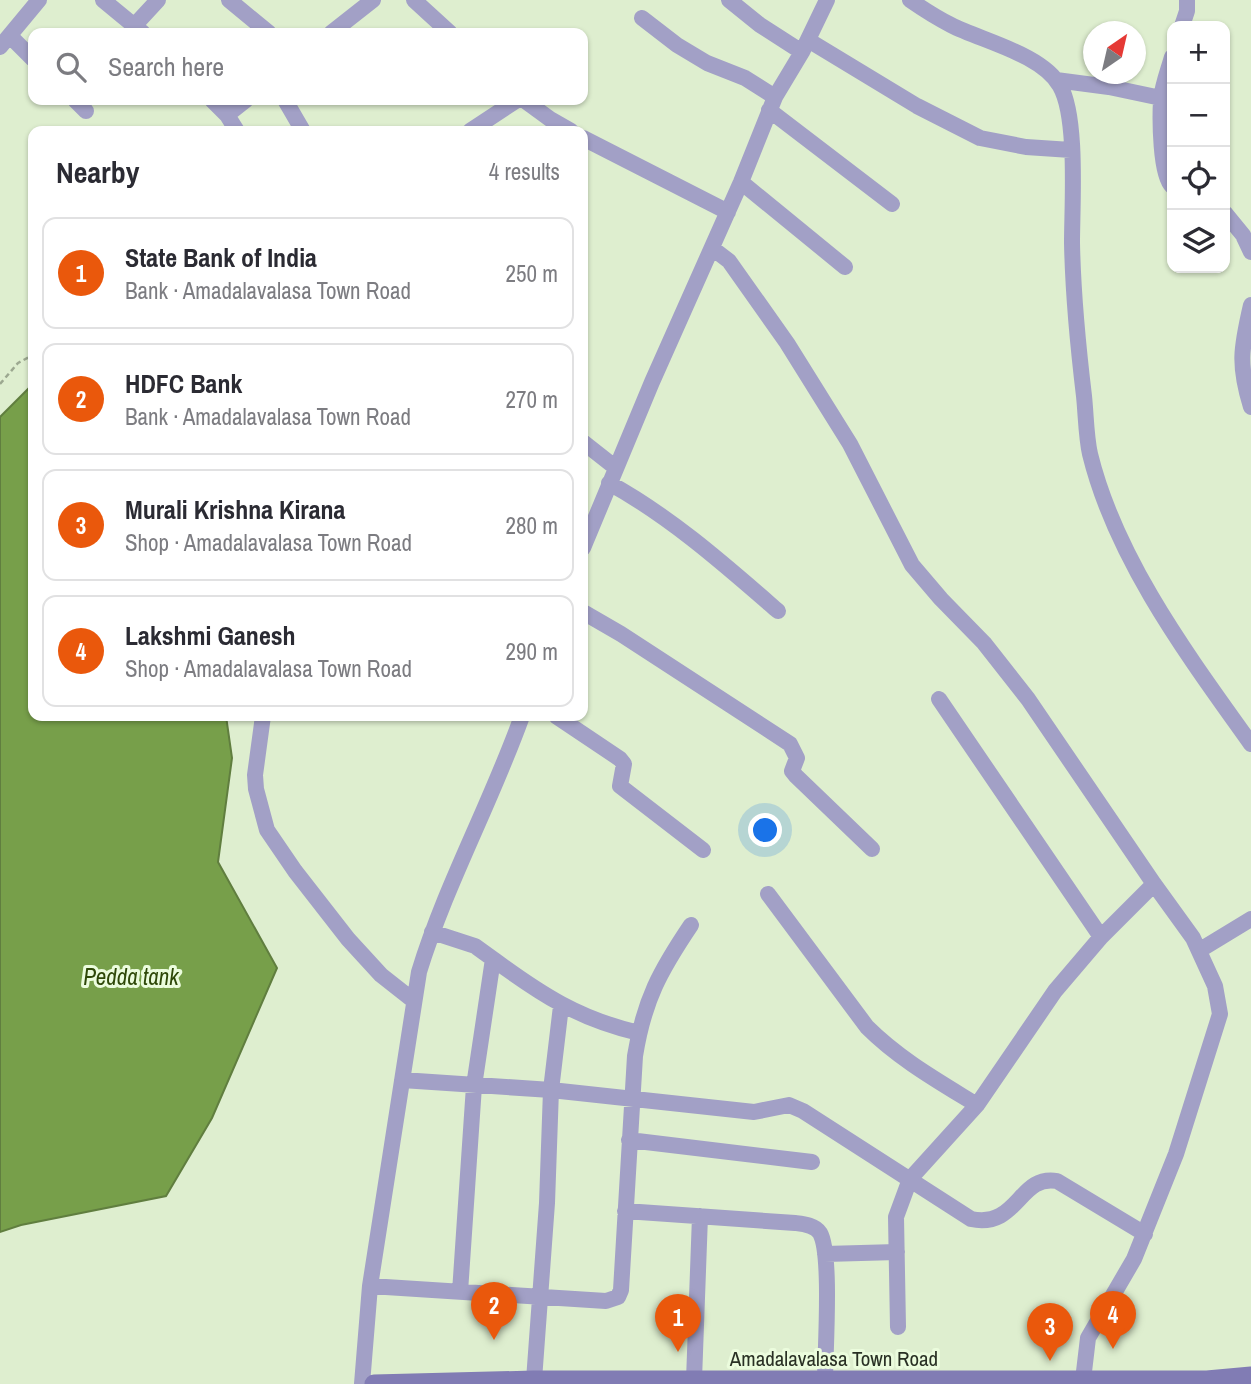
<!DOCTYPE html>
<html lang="en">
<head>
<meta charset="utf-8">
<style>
	:root { --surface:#fff; --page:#f2f2f3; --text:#2b2b33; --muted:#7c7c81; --line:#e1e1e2; --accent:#ea580c }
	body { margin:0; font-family:"Archivo Narrow",sans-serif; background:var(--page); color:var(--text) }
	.controls { position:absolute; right:21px; top:21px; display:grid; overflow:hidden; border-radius:14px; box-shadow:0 2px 5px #0004 }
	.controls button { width:63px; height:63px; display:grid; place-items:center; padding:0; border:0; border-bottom:2px solid var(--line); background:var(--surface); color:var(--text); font:35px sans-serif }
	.compass { position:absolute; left:1083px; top:21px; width:63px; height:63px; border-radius:50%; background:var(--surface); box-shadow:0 2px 5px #0004; rotate:34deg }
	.you { position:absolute; left:766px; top:831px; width:24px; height:24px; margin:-18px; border:5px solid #fff; border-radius:50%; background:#1a73e8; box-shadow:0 0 0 10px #1a73e833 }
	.badge { display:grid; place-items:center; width:46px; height:46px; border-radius:50%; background:var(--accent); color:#fff; font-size:23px; font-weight:700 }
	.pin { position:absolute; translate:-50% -58px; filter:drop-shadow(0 2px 4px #0008) }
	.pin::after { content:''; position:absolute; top:37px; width:24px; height:21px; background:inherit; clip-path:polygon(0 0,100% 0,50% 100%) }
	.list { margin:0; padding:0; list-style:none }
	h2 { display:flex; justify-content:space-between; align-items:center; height:91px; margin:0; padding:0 28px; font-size:30px }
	h2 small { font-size:23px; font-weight:400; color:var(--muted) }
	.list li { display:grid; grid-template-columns:46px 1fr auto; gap:21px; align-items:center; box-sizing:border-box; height:112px; margin:0 14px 14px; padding:0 14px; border:2px solid var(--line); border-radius:14px }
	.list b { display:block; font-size:26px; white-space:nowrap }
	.list p { margin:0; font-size:23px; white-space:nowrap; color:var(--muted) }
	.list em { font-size:23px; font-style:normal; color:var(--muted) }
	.icon { flex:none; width:38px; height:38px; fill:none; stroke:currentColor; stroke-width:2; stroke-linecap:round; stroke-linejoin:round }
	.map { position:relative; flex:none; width:1251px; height:1384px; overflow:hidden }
	.search { position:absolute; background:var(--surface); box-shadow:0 2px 5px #0004; left:28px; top:28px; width:560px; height:77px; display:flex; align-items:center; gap:18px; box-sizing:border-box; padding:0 24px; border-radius:14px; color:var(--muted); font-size:26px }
	.panel { position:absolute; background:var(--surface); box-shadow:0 2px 5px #0004; left:28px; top:126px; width:560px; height:595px; border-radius:14px }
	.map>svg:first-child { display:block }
</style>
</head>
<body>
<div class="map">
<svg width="1251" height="1384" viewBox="0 0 1251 1384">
	<rect width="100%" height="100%" fill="#deeecf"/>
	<!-- water -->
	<path fill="#779f4a" stroke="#607e3f" stroke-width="2" d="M33,384V716H226L232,758L218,862L277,968L212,1118L166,1196L21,1225L0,1232V417Z"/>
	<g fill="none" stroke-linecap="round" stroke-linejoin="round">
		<!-- path -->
		<path stroke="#9ca890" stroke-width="2.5" stroke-dasharray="5 3.5" stroke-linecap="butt" d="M0,384L18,363L33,355"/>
		<!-- minor -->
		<path stroke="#a2a0c6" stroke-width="16" d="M103,0L143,33
			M229,0L269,33
			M414,0L450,33
			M729,0L760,25L802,52
			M910,0C923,9 937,18 951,25C982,41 1042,54 1060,86C1078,117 1072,205 1072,243C1073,294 1078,346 1084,396C1086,415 1086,436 1090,454C1116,560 1189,657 1251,744
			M642,18L677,45L707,63L745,78L775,97
			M134,26L158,0
			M1182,26L1187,11V0
			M331,33L373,0
			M10,36L33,59
			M808,40L917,106L980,138L1026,147L1071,150
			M0,47L39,0
			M1172,57C1168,71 1162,86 1161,100C1160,118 1160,175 1172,186
			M1056,80L1109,87L1161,98
			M75,100L86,111
			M212,100L227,115L237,131
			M285,100L303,131
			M524,100L550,119L571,131
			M769,110L892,204
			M227,115L246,100
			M470,131L517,100
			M583,138L728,212
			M741,182L845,267
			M1225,213L1243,235L1251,252
			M712,248L729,261L787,343L850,444L912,565L941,599L984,643L1028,699L1154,884L1193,938L1215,986L1220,1014L1176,1154L1134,1259L1088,1338L1083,1380
			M1251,305C1241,348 1238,365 1251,407
			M583,442L616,468
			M609,483C671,517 725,565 778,611
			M583,548L652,382L741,182L775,97L802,52L827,0
			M583,612L621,634L790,744L797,758L792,771L796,776L872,849
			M939,699L1101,937
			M263,716L255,775L256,789L267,830L295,871L348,939L381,975L414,1001
			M556,716L620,759L624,764L620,786L703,850
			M768,894L867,1027C899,1059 938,1081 977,1105
			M432,932L475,946L493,959L474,1086L460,1292
			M1200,950L1251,919
			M493,959C542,995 579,1019 639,1033
			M402,1080L551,1090L754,1112L789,1105L803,1111L971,1219C1018,1229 1019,1174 1057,1181L1145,1234
			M629,1140L812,1162
			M625,1211L795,1223C803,1224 815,1225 820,1233C832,1254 825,1352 825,1382
			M825,1254L897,1252
			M370,1286L606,1301L618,1297L621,1290L635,1056C644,1000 660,971 691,925
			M898,1327L896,1217L910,1179L977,1105L1055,991L1101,937L1154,884
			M534,1380L547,1203L551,1090L561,1006
			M694,1380L700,1216
			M362,1384L370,1286L419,972C446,884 491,803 522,716"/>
		<!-- secondary -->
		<path stroke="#817cb4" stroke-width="19" d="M374,1384L534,1380H1207L1251,1376"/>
	</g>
	<g text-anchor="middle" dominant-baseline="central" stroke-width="6" stroke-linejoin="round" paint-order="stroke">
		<!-- street labels -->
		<g font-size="21" fill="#293024" stroke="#ebfcdd">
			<text x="834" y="1358">Amadalavalasa Town Road</text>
		</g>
		<!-- water labels -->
		<g font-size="23" font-style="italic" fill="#2e4808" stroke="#ebfcdd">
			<text x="131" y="976">Pedda tank</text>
		</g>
	</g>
</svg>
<div class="controls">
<button>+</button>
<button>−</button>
<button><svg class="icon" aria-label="locate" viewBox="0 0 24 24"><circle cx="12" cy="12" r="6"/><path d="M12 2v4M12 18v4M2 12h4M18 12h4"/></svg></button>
<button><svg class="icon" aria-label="layers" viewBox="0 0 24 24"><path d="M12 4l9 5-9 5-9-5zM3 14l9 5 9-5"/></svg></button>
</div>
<svg class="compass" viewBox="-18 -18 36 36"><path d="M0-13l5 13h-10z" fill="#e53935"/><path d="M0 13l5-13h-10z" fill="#7c7c81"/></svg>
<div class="you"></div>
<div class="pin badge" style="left:678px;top:1352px">1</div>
<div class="pin badge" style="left:494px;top:1340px">2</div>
<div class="pin badge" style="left:1050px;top:1361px">3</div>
<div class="pin badge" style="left:1113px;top:1349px">4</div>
<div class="search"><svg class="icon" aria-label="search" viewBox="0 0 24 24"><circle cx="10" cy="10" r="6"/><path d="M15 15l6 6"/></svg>Search here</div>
<section class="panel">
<h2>Nearby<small>4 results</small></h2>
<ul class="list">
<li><span class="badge">1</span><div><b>State Bank of India</b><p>Bank · Amadalavalasa Town Road</p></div><em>250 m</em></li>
<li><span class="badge">2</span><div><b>HDFC Bank</b><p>Bank · Amadalavalasa Town Road</p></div><em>270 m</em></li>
<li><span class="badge">3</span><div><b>Murali Krishna Kirana</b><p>Shop · Amadalavalasa Town Road</p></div><em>280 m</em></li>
<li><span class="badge">4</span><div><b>Lakshmi Ganesh</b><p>Shop · Amadalavalasa Town Road</p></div><em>290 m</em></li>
</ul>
</section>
</div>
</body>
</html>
